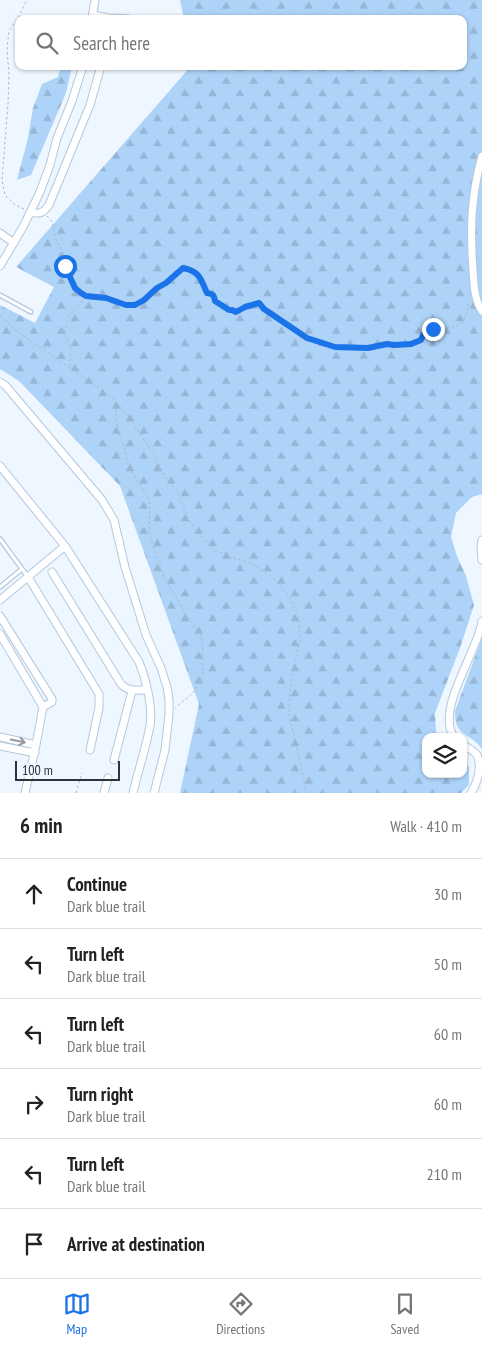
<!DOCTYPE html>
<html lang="en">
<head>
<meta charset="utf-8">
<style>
	:root { --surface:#fff; --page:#f6f6f6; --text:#222; --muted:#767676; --line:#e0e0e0; --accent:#1a73e8 }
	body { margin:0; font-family:"PT Sans Narrow",sans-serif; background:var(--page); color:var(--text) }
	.controls { position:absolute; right:15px; bottom:15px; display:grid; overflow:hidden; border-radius:10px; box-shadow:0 1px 4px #0004 }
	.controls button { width:45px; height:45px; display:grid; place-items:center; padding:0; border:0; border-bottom:1px solid var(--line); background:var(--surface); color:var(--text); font:25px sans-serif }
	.scale { position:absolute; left:15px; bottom:12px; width:105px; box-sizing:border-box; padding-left:5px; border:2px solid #2b333b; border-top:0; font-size:14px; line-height:18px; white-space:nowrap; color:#2b333b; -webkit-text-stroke:4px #eef6ff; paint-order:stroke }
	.stop { position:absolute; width:15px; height:15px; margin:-11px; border:4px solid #1a73e8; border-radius:50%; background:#fff }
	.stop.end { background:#1a73e8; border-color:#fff; box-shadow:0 1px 5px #0008 }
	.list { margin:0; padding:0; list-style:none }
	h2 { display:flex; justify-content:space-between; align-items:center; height:65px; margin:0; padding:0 20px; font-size:21px }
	h2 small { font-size:16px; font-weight:400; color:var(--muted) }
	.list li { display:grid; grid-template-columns:32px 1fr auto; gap:15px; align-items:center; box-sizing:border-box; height:70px; padding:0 20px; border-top:1px solid var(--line) }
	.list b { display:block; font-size:19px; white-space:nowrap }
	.list p { margin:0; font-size:16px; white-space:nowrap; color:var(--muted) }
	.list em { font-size:16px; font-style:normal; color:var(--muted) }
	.icon { flex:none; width:28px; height:28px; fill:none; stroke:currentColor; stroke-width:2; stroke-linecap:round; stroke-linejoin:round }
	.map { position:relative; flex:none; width:482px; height:793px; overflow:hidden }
	.search { position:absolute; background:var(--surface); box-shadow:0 1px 4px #0004; left:15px; right:15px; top:15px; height:55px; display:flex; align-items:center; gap:12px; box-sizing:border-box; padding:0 18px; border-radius:10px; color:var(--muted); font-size:19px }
	.sheet { height:485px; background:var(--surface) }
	nav { display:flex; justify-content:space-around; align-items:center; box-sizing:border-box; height:70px; border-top:1px solid var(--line); background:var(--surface); font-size:14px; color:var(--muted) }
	nav a { display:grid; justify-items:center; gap:2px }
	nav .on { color:var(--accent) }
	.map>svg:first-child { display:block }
</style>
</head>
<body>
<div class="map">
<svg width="482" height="793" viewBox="0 0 482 793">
	<defs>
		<pattern id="forest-firs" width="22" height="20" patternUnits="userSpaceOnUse" patternTransform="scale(1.25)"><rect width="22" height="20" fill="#aed3f8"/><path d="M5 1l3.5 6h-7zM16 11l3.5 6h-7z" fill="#96b6d6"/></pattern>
	</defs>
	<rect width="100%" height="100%" fill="#eef6ff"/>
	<!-- forest -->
	<path fill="url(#forest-firs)" d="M180,0H482V494L472,497L456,513L451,537L457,556L466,576L474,605L460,648L435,713L436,732L438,737H426V774H463V762L469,767V785L461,793H180L199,704L120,486L19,381L0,369V305L35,323L54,287L16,267L191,66H463V19H184Z
		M61,66H72L66,93L31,175L17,180L28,138L33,108L42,84L58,77Z
		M482,638V749C471,732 454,738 455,711Z"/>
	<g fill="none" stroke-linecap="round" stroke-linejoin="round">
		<defs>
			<path id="lane" d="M0,295L31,312
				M0,539L28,577
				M0,587L22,569"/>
			<path id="street" d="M93,15L109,18L129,19
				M92,18L95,0
				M482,156C471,195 470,229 473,270C474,284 474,299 482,311
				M30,212C40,215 44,212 49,205L90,105L101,66
				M0,233L14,243
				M0,266L23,227L40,192L50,165L57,138L72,101L83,66
				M0,382L5,385L102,500L114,520L125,567L146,635L161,668L167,687L169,700V714L165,750L154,793
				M0,466L65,546L139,662C146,679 153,707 150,726C146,748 138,771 133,793
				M482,540L481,546L482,560
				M52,572L121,684C128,692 137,690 147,690
				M28,577L99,694V708L90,750
				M0,600L65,546
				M0,616L52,699V702L43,707
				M0,634L43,707L36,745L25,793
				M0,737L36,745
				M454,737C435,709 478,652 482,621
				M463,745C468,748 473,750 477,755C482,766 478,782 471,793
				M0,746L35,753
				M114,760L132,691
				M104,793L108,778"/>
		</defs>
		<!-- lane casing -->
		<use href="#lane" stroke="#b4c8dd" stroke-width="5.5"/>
		<!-- street casing -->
		<use href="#street" stroke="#b4c8dd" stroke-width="9"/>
		<!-- path -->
		<path stroke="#aeb6bf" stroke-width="1" stroke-dasharray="2.5 2.5" stroke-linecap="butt" d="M24,209L14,204L5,195L2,180L8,104L9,74L7,49L9,31L18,18L27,0
			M47,216L51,220L53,225L55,238L65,256L64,263L75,288L86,296L106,298L117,300L126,305H135L144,300L157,288L166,283L183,268C200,271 201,280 207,293C213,294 214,295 215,301L229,310H232L236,312L245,307L259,303L264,309L307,338L335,347L367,348L387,344L401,345L417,342L421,340L423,335L431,332L433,329C459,327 465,329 469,300
			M0,316L18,332L112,397L129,418L153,453L164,475L177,491L190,522L213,550L230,557L249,562L271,576L289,596L299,618L300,642L294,665L290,693L289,715L305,783V793
			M70,366L71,349L64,333L68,318L86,296
			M116,404V418L118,431L125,449L127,460L132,473L147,495L150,507L149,532L154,550L164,576L170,588L176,596L186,616L199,631L202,640L203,660L202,678L193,693L175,708
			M76,793L82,773"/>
		<!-- lane -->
		<use href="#lane" stroke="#fff" stroke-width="3"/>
		<!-- street -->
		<use href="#street" stroke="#fff" stroke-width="7"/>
	</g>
	<!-- one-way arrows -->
	<defs><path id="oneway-shaft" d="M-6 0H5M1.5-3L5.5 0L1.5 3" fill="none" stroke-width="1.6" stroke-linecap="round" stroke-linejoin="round" transform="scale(1.25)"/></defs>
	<use stroke="#95999d" href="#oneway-shaft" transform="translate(18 741) rotate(12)"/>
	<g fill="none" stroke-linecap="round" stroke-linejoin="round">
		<!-- route -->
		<path stroke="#1a73e8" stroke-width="6" d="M65,266L75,288L81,293L86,296L106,298L126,305H135L144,300L157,288L166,283L183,268C200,271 201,280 207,293C213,294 214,295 215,301L229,310H232L236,312L245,307L259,303L264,309L307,338L335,347L368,348L387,344L394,345L411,344L421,340L423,335L431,332L433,329"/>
	</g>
</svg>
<div class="controls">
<button><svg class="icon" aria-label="layers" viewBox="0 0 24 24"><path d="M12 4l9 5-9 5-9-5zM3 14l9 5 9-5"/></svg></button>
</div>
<div class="scale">100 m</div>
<div class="stop" style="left:65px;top:266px"></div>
<div class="stop end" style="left:433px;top:329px"></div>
<div class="search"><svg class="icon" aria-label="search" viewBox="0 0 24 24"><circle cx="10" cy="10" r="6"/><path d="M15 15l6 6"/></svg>Search here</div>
</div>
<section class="sheet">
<h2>6 min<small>Walk · 410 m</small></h2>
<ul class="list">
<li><svg class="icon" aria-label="ahead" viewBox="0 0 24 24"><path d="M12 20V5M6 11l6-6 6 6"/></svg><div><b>Continue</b><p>Dark blue trail</p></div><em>30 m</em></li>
<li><svg class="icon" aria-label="left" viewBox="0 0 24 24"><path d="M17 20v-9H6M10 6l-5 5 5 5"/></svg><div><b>Turn left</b><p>Dark blue trail</p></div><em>50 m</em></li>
<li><svg class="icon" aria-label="left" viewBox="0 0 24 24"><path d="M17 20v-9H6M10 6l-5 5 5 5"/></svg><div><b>Turn left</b><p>Dark blue trail</p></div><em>60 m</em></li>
<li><svg class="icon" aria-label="right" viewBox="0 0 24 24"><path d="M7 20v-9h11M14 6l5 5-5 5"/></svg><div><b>Turn right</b><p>Dark blue trail</p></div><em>60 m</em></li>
<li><svg class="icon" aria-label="left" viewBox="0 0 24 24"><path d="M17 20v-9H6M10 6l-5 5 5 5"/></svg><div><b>Turn left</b><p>Dark blue trail</p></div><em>210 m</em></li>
<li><svg class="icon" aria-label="arrive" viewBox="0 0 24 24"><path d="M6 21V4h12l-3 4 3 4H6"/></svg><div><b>Arrive at destination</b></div></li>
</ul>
</section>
<nav>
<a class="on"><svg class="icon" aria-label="map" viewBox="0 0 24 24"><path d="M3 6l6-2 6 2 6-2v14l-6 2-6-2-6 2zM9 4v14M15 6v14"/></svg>Map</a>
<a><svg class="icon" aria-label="directions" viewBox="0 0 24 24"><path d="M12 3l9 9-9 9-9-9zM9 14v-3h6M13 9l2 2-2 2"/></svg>Directions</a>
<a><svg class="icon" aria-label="saved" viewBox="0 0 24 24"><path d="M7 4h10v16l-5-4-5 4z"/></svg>Saved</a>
</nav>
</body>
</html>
